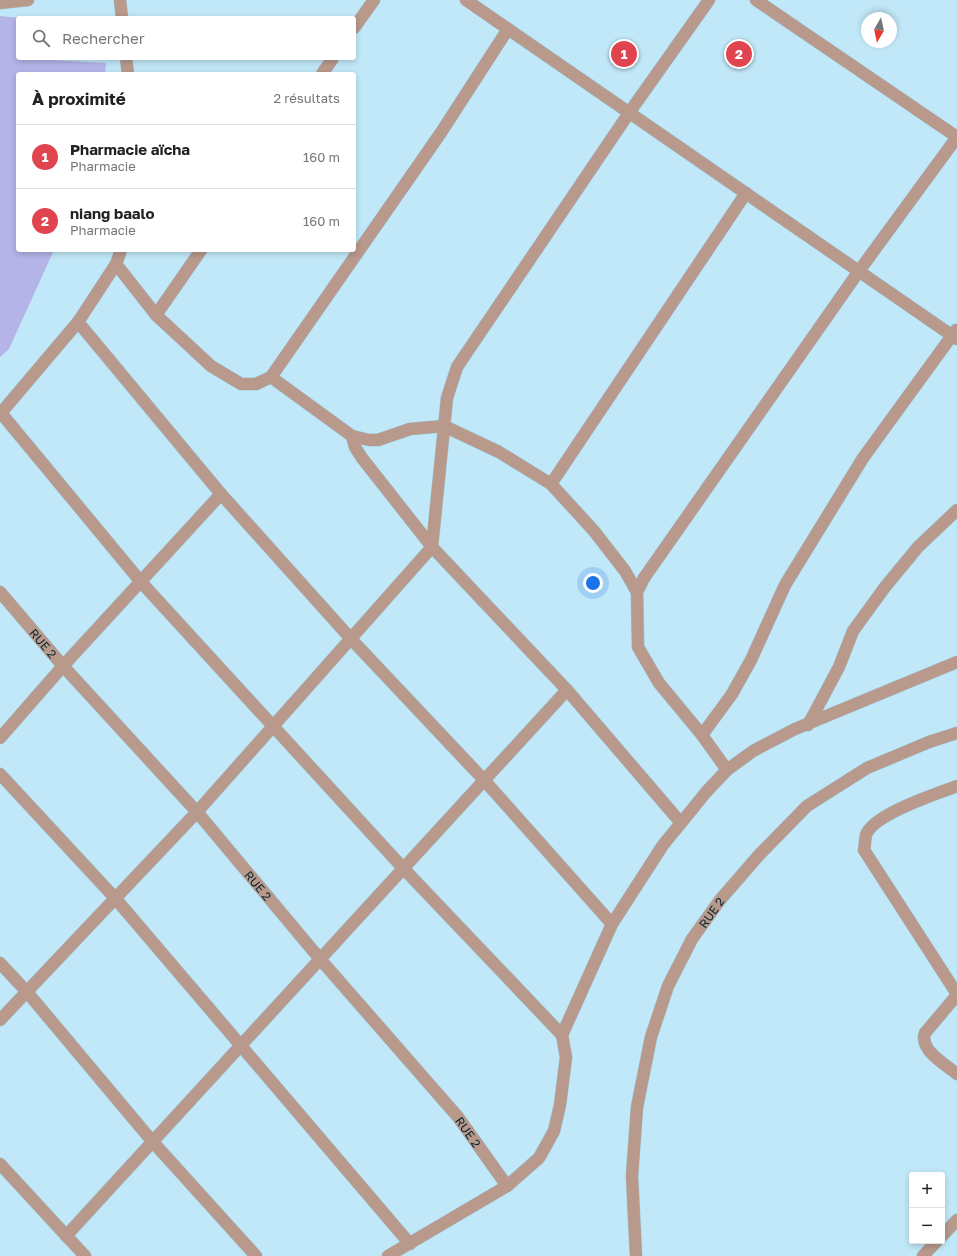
<!DOCTYPE html>
<html lang="fr">
<head>
<meta charset="utf-8">
<style>
	:root { --surface:#fff; --page:#f6f6f6; --text:#222; --muted:#767676; --line:#e0e0e0; --accent:#7c3aed }
	body { margin:0; font-family:"Golos Text",sans-serif; background:var(--page); color:var(--text) }
	.controls { position:absolute; right:12px; bottom:12px; display:grid; overflow:hidden; border-radius:4px; box-shadow:0 2px 6px #0003 }
	.controls button { width:36px; height:36px; display:grid; place-items:center; padding:0; border:0; border-bottom:1px solid var(--line); background:var(--surface); color:var(--text); font:20px sans-serif }
	.compass { position:absolute; left:861px; top:12px; width:36px; height:36px; border-radius:50%; background:var(--surface); box-shadow:0 2px 6px #0003; rotate:189deg }
	.you { position:absolute; left:593px; top:583px; width:14px; height:14px; margin:-10px; border:3px solid #fff; border-radius:50%; background:#1a73e8; box-shadow:0 0 0 6px #1a73e833 }
	.badge { display:grid; place-items:center; width:26px; height:26px; border-radius:50%; background:var(--accent); color:#fff; font-size:13px; font-weight:700 }
	.pin { position:absolute; translate:-50% -50%; border:2px solid #fff; box-shadow:0 1px 4px #0006 }
	.list { margin:0; padding:0; list-style:none }
	h2 { display:flex; justify-content:space-between; align-items:center; height:52px; margin:0; padding:0 16px; font-size:17px }
	h2 small { font-size:13px; font-weight:400; color:var(--muted) }
	.list li { display:grid; grid-template-columns:26px 1fr auto; gap:12px; align-items:center; box-sizing:border-box; height:64px; padding:0 16px; border-top:1px solid var(--line) }
	.list b { display:block; font-size:15px; white-space:nowrap }
	.list p { margin:0; font-size:13px; white-space:nowrap; color:var(--muted) }
	.list em { font-size:13px; font-style:normal; color:var(--muted) }
	.icon { flex:none; width:22px; height:22px; fill:none; stroke:currentColor; stroke-width:2; stroke-linecap:round; stroke-linejoin:round }
	.map { position:relative; flex:none; width:957px; height:1256px; overflow:hidden }
	.search { position:absolute; background:var(--surface); box-shadow:0 2px 6px #0003; left:16px; top:16px; width:340px; height:44px; display:flex; align-items:center; gap:10px; box-sizing:border-box; padding:0 14px; border-radius:4px; color:var(--muted); font-size:15px }
	.panel { position:absolute; background:var(--surface); box-shadow:0 2px 6px #0003; left:16px; top:72px; width:340px; height:180px; border-radius:4px }
	.map>svg:first-child { display:block }
</style>
</head>
<body>
<div class="map">
<svg width="957" height="1256" viewBox="0 0 957 1256">
	<rect width="100%" height="100%" fill="#c1e8f8"/>
	<!-- green -->
	<path fill="#b4b4e8" d="M0,16L20,18H18V58L106,63L105,74H18V250H54L9,349L0,357Z"/>
	<g fill="none" stroke-linecap="round" stroke-linejoin="round">
		<defs>
			<g id="minor">
				<path d="M120,0L122,18"/>
				<path d="M466,0L957,339"/>
				<path d="M0,3L28,0"/>
				<path d="M354,28L374,0"/>
				<path d="M126,58L128,74"/>
				<path d="M322,74L333,58"/>
				<path d="M116,264L156,315L211,366L241,384H256L271,377L440,134L508,29"/>
				<path d="M156,315L201,250"/>
				<path d="M78,322L221,494L352,640L484,780L612,924"/>
				<path d="M271,377L352,436L369,440H378L410,429L444,426L499,452L551,484L594,531L625,571L637,592L638,647L659,683L702,735L727,770L707,791L681,823"/>
				<path d="M1,413L141,582L403,868L562,1035L566,1057L560,1105L554,1131L539,1158L507,1186L388,1256"/>
				<path d="M0,414L78,322L116,264L121,250"/>
				<path d="M352,436L355,447L362,458L432,547L567,690L681,823L663,845L612,924L562,1035"/>
				<path d="M551,484L746,193"/>
				<path id="s1" d="M0,592L63,666L197,812L320,959L458,1117L507,1186"/>
				<path d="M637,592L644,578L859,271L957,137"/>
				<path d="M808,725L839,667L853,631L885,587L918,547L957,510"/>
				<path d="M702,735L732,694L751,660L785,585L863,458L956,330"/>
				<path d="M0,738L63,666L221,494"/>
				<path d="M727,770L753,751L795,729L957,662"/>
				<path d="M0,774L115,898L410,1244"/>
				<path d="M957,786C937,794 873,814 866,835C865,839 865,845 864,850L957,994"/>
				<path d="M0,963L27,992L152,1141L256,1256"/>
				<path d="M957,995L925,1033C919,1050 945,1064 957,1074"/>
				<path d="M0,1020L197,812L432,547L447,398L457,367L629,113L709,0"/>
				<path d="M0,1164L85,1256"/>
				<path d="M66,1236L567,690"/>
				<path d="M942,1236L957,1220"/>
				<path d="M923,1256L937,1241"/>
			</g>
			<g id="tertiary">
				<path d="M756,0L957,137"/>
				<path id="s2" d="M636,1256L632,1176L637,1107L651,1037L668,986L692,939L720,900L759,855L807,806L867,768L929,742L957,733"/>
			</g>
		</defs>
		<!-- minor casing -->
		<use href="#minor" stroke="#a0c5d4" stroke-width="13"/>
		<!-- tertiary casing -->
		<use href="#tertiary" stroke="#a0c5d4" stroke-width="13"/>
		<!-- minor -->
		<use href="#minor" stroke="#b8998c" stroke-width="12"/>
		<!-- tertiary -->
		<use href="#tertiary" stroke="#b8998c" stroke-width="12"/>
	</g>
	<g text-anchor="middle" dominant-baseline="central" stroke-width="3" stroke-linejoin="round" paint-order="stroke">
		<!-- street labels -->
		<g font-size="12" fill="#07242e" stroke="#d9f3fe">
			<text stroke="none"><textPath href="#s1" startOffset="67">RUE 2</textPath></text>
			<text stroke="none"><textPath href="#s1" startOffset="391">RUE 2</textPath></text>
			<text stroke="none"><textPath href="#s2" startOffset="360">RUE 2</textPath></text>
			<text stroke="none"><textPath href="#s1" startOffset="715">RUE 2</textPath></text>
		</g>
	</g>
</svg>
<div class="controls">
<button>+</button>
<button>−</button>
</div>
<svg class="compass" viewBox="-18 -18 36 36"><path d="M0-13l5 13h-10z" fill="#e53935"/><path d="M0 13l5-13h-10z" fill="#767676"/></svg>
<div class="you"></div>
<div class="pin badge" style="left:624px;top:54px;background:#e0444e">1</div>
<div class="pin badge" style="left:739px;top:54px;background:#e0444e">2</div>
<div class="search"><svg class="icon" aria-label="search" viewBox="0 0 24 24"><circle cx="10" cy="10" r="6"/><path d="M15 15l6 6"/></svg>Rechercher</div>
<section class="panel">
<h2>À proximité<small>2 résultats</small></h2>
<ul class="list">
<li><span class="badge" style="background:#e0444e">1</span><div><b>Pharmacie aïcha</b><p>Pharmacie</p></div><em>160 m</em></li>
<li><span class="badge" style="background:#e0444e">2</span><div><b>niang baalo</b><p>Pharmacie</p></div><em>160 m</em></li>
</ul>
</section>
</div>
</body>
</html>
